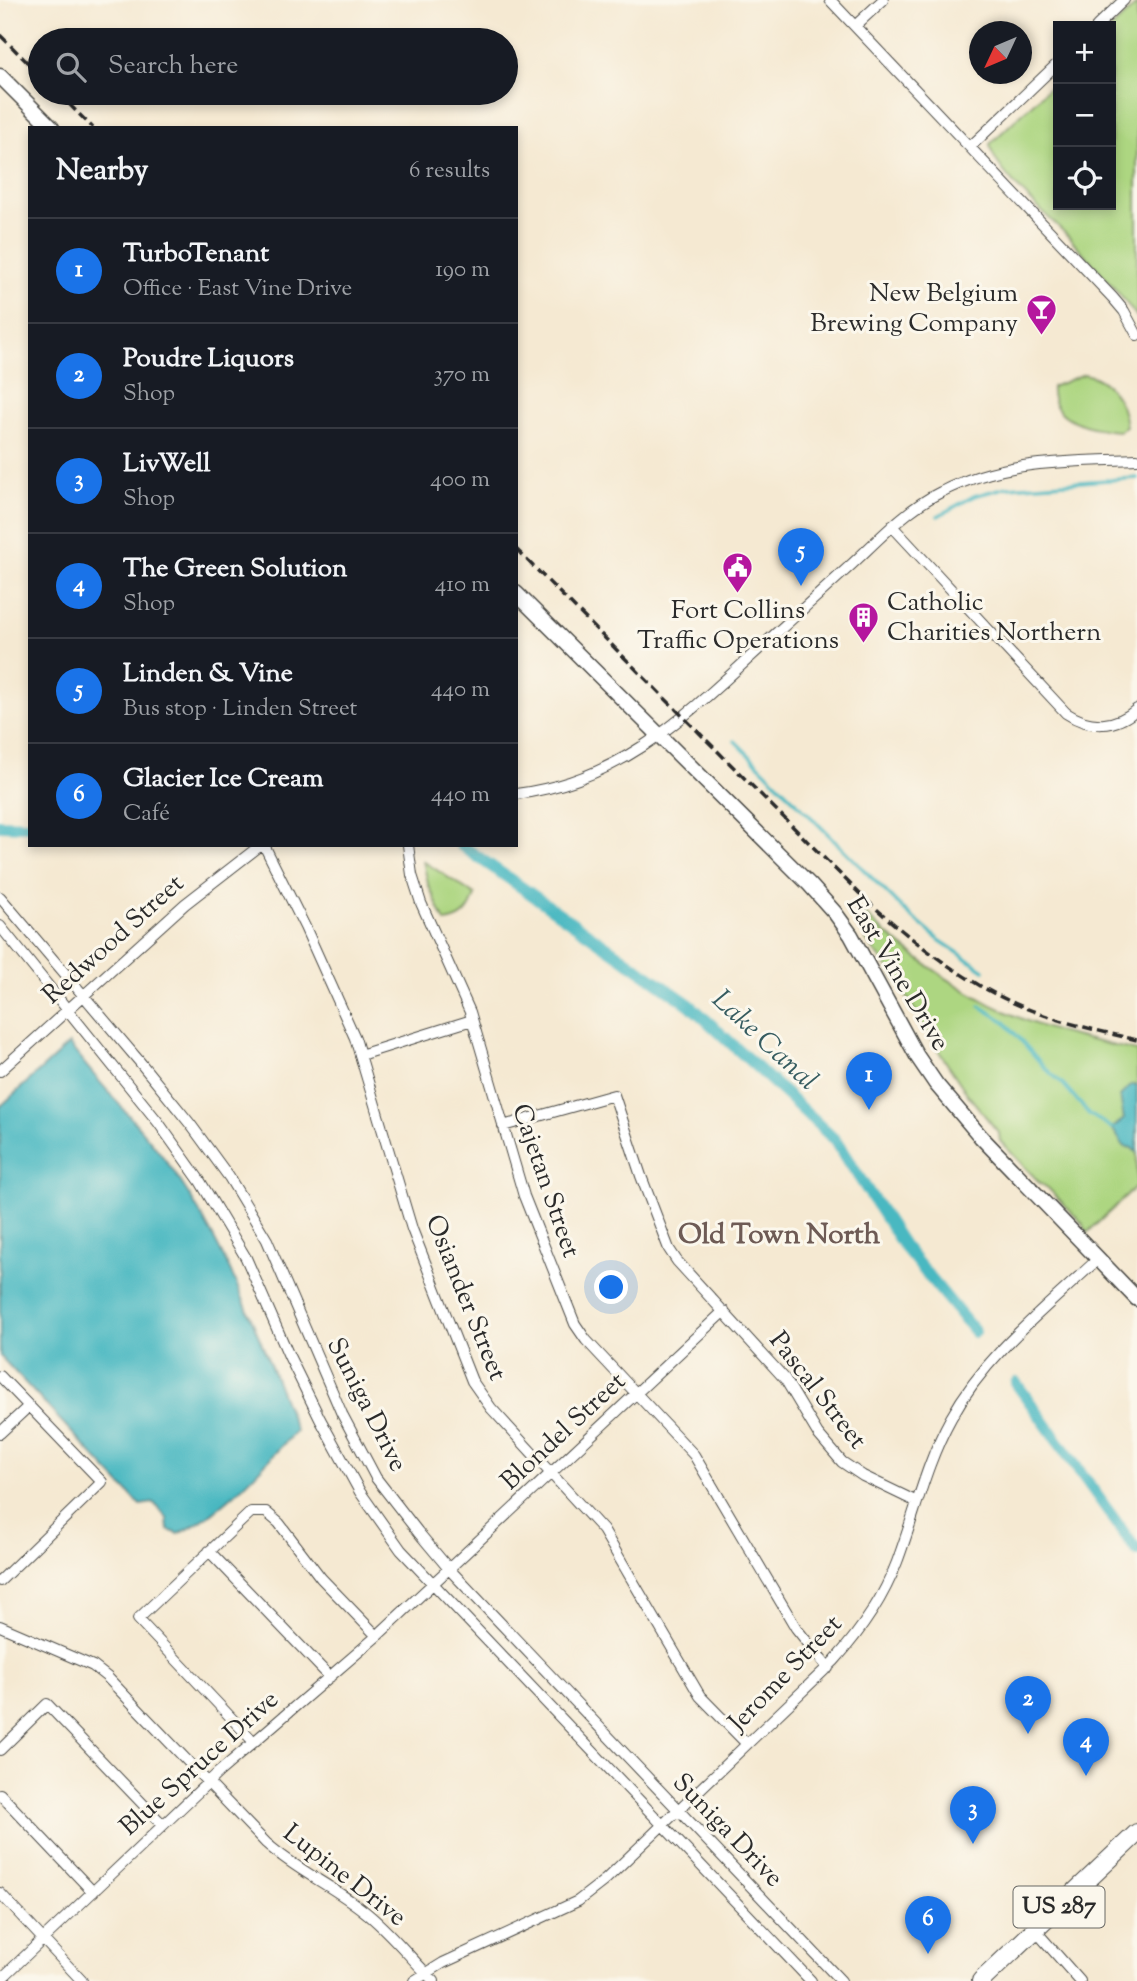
<!DOCTYPE html>
<html lang="en">
<head>
<meta charset="utf-8">
<style>
	:root { --surface:#171b24; --page:#242831; --text:#f1f3f6; --muted:#9ea1a6; --line:#363941; --accent:#1a73e8 }
	body { margin:0; font-family:"Sorts Mill Goudy",serif; background:var(--page); color:var(--text) }
	.controls { position:absolute; right:21px; top:21px; display:grid; overflow:hidden; border-radius:0px; box-shadow:0 4px 10px #0003 }
	.controls button { width:63px; height:63px; display:grid; place-items:center; padding:0; border:0; border-bottom:2px solid var(--line); background:var(--surface); color:var(--text); font:35px sans-serif }
	.compass { position:absolute; left:969px; top:21px; width:63px; height:63px; border-radius:50%; background:var(--surface); box-shadow:0 4px 10px #0003; rotate:226deg }
	.you { position:absolute; left:612px; top:1288px; width:24px; height:24px; margin:-18px; border:5px solid #fff; border-radius:50%; background:#1a73e8; box-shadow:0 0 0 10px #1a73e833 }
	.badge { display:grid; place-items:center; width:46px; height:46px; border-radius:50%; background:var(--accent); color:#fff; font-size:23px; font-weight:700 }
	.pin { position:absolute; translate:-50% -58px; filter:drop-shadow(0 2px 4px #0008) }
	.pin::after { content:''; position:absolute; top:37px; width:24px; height:21px; background:inherit; clip-path:polygon(0 0,100% 0,50% 100%) }
	.list { margin:0; padding:0; list-style:none }
	h2 { display:flex; justify-content:space-between; align-items:center; height:91px; margin:0; padding:0 28px; font-size:30px }
	h2 small { font-size:23px; font-weight:400; color:var(--muted) }
	.list li { display:grid; grid-template-columns:46px 1fr auto; gap:21px; align-items:center; box-sizing:border-box; height:105px; padding:0 28px; border-top:2px solid var(--line) }
	.list b { display:block; font-size:26px; white-space:nowrap }
	.list p { margin:0; font-size:23px; white-space:nowrap; color:var(--muted) }
	.list em { font-size:23px; font-style:normal; color:var(--muted) }
	.icon { flex:none; width:38px; height:38px; fill:none; stroke:currentColor; stroke-width:2; stroke-linecap:round; stroke-linejoin:round }
	.map { position:relative; flex:none; width:1137px; height:1981px; overflow:hidden }
	.search { position:absolute; background:var(--surface); box-shadow:0 4px 10px #0003; left:28px; top:28px; width:490px; height:77px; display:flex; align-items:center; gap:18px; box-sizing:border-box; padding:0 24px; border-radius:38px; color:var(--muted); font-size:26px }
	.panel { position:absolute; background:var(--surface); box-shadow:0 4px 10px #0003; left:28px; top:126px; width:490px; height:721px; border-radius:0px }
	.map>svg:first-child { display:block }
</style>
</head>
<body>
<div class="map">
<svg width="1137" height="1981" viewBox="0 0 1137 1981">
	<rect width="100%" height="100%" fill="#fbf7ec"/>
	<filter id="ink" filterUnits="userSpaceOnUse"><feTurbulence type="fractalNoise" baseFrequency=".0143" numOctaves="2"/><feDisplacementMap in="SourceGraphic" scale="14" xChannelSelector="R" yChannelSelector="G"/><feConvolveMatrix kernelMatrix="1 2 1 2 8 2 1 2 1" color-interpolation-filters="sRGB"/></filter>
	<filter id="wash" filterUnits="userSpaceOnUse"><feTurbulence type="fractalNoise" baseFrequency=".00686" numOctaves="4" result="noise"/><feDisplacementMap in="SourceGraphic" scale="28" xChannelSelector="R" yChannelSelector="G"/><feGaussianBlur stdDeviation="1.57" result="paint"/><feColorMatrix in="noise" values="0 0 0 0 0 0 0 0 0 0 0 0 0 0 0 0 0 1.4 0 .05"/><feComposite in="paint" operator="in"/></filter>
	<g filter="url(#wash)">
		<rect width="100%" height="100%" fill="#f5e9d2"/>
		<!-- green -->
		<path fill="#add681" stroke="#6c8056" stroke-width="2" d="M1137,4V317C1115,287 1091,261 1066,234C1046,214 993,171 990,144L1058,79V205H1111V29Z
			M1084,374C1110,379 1123,401 1126,426L1119,431C1094,429 1049,422 1052,387Z
			M423,861L475,895C470,911 463,920 445,922L428,884Z
			M854,905C913,960 980,1008 1058,1032C1084,1039 1111,1045 1137,1051V1186L1087,1233L1083,1224L1048,1188L1041,1184L1000,1141L999,1133L968,1095L942,1056L895,977L866,940L871,935Z"/>
		<!-- water -->
		<path fill="#49b8c1" stroke="#3a7276" stroke-width="2" d="M69,1044C102,1088 143,1127 174,1172C229,1251 261,1342 296,1431C260,1468 225,1511 179,1534L168,1530L167,1518L154,1503L140,1505L0,1356V1107Z
			M1131,1085H1137V1153L1132,1148L1124,1146L1112,1128L1124,1119L1120,1096Z"/>
		<g fill="none" stroke-linecap="round" stroke-linejoin="round">
			<!-- stream -->
			<path stroke="#49b8c1" stroke-width="3.5" d="M938,516L974,496L1007,487L1137,478
				M735,741L906,912L939,940L984,970
				M980,1006L1004,1021L1046,1069L1064,1085L1089,1114L1112,1128"/>
			<!-- canal -->
			<path stroke="#49b8c1" stroke-width="12" d="M0,825L30,826
				M461,845L690,1005L835,1140L903,1245L975,1332
				M1016,1383L1137,1551"/>
		</g>
	</g>
	<g filter="url(#ink)">
		<g fill="none" stroke-linecap="round" stroke-linejoin="round">
			<defs>
				<path id="street" d="M830,0L1113,298L1124,311L1137,335
					M855,26L883,0
					M1097,26L1124,0
					M970,147L1058,63
					M892,526L1066,713C1090,729 1116,728 1137,709
					M516,794C615,782 679,723 749,658C783,627 817,596 851,565C879,539 906,509 941,492C1005,459 1067,462 1137,459
					M264,845L305,927L355,1038L412,1229L472,1381L491,1408L603,1530L700,1696L747,1744
					M408,845L412,875L421,903L470,1012L524,1196L575,1324L586,1340L694,1455L796,1628L828,1668
					M0,897L139,1061L191,1125L229,1177L267,1240L342,1414L376,1478L418,1532L449,1569L841,1981
					M0,926L158,1122L200,1181L246,1258L289,1356L320,1419L360,1492L401,1550L811,1981
					M360,1055L472,1020
					M0,1071L185,904L261,845
					M503,1126L614,1095L641,1176L669,1249L677,1261L785,1379L818,1434L842,1462L863,1476L917,1502
					M0,1376L102,1482L0,1581
					M0,1433L29,1406
					M209,1551L330,1677
					M0,1626L93,1666L107,1677L266,1843C296,1870 333,1886 364,1911C390,1931 410,1958 434,1981
					M254,1742L138,1619L251,1512H266L279,1523L321,1578L377,1636
					M0,1750L47,1704L163,1825
					M0,1794L93,1892
					M0,1893L82,1981
					M1035,1930L1080,1981
					M0,1980L219,1772L377,1636L724,1311
					M414,1981L443,1963L578,1901L605,1880L834,1661C860,1632 883,1599 897,1562C915,1514 926,1463 951,1418C986,1354 1046,1308 1099,1258"/>
				<path id="secondary" d="M0,76L52,128
					M516,593L810,885L835,913L851,935L917,1056L936,1084L981,1137L1137,1299"/>
				<path id="highway" d="M981,1981L1137,1833"/>
			</defs>
			<!-- street casing -->
			<use href="#street" stroke="#494844" stroke-width="12"/>
			<!-- secondary casing -->
			<use href="#secondary" stroke="#494844" stroke-width="17"/>
			<!-- highway casing -->
			<use href="#highway" stroke="#494844" stroke-width="20"/>
			<!-- street -->
			<use href="#street" stroke="#fff" stroke-width="10"/>
			<!-- secondary -->
			<use href="#secondary" stroke="#fff" stroke-width="14"/>
			<!-- highway -->
			<use href="#highway" stroke="#fff" stroke-width="18"/>
			<!-- rail -->
			<path stroke="#2b2b2b" stroke-width="3.5" stroke-dasharray="10 5" stroke-linecap="butt" d="M0,35L40,75
				M58,93L93,128
				M516,549L863,897C911,940 963,982 1023,1007C1059,1022 1099,1031 1137,1040"/>
		</g>
	</g>
	<!-- icons -->
	<defs>
		<symbol id="bar-pin" viewBox="-11 -11 22 30"><path d="M0 17L-7.5 6A9.5 9.5 0 1 1 7.5 6Z" fill="#b5179e" stroke="#fbf7ec"/><path d="M-6-5H6L.8 .8V4.5H3.5V6h-7V4.5H-.8V.8Z" fill="#fff"/></symbol>
		<symbol id="civic-pin" viewBox="-11 -11 22 30"><path d="M0 17L-7.5 6A9.5 9.5 0 1 1 7.5 6Z" fill="#b5179e" stroke="#fbf7ec"/><path d="M-.6-6.5H3V-4.5H.6V-3L4-1V1h2V6H-6V1h2V-1L-.6-3ZM-1.2 2.5V6h2.4V2.5Z" fill="#fff"/></symbol>
		<symbol id="building-pin" viewBox="-11 -11 22 30"><path d="M0 17L-7.5 6A9.5 9.5 0 1 1 7.5 6Z" fill="#b5179e" stroke="#fbf7ec"/><path d="M-4-6H4V6H1V3H-1V6H-4ZM-2.5-4.3h1.7v1.8h-1.7ZM.8-4.3h1.7v1.8H.8ZM-2.5-1h1.7V.8h-1.7ZM.8-1h1.7V.8H.8Z" fill="#fff"/></symbol>
	</defs>
	<g fill-rule="evenodd">
		<use href="#bar-pin" x="1024" y="292" width="35" height="47"/>
		<use href="#civic-pin" x="720" y="550" width="35" height="47"/>
		<use href="#building-pin" x="846" y="600" width="35" height="47"/>
	</g>
	<g text-anchor="middle" dominant-baseline="central" stroke-width="6" stroke-linejoin="round" paint-order="stroke">
		<!-- shield labels -->
		<rect fill="#fbf7ec" stroke="#696865" stroke-width="2" x="1013.5" y="1886.5" width="91" height="41" rx="5"/>
		<g font-size="24" font-weight="bold" fill="#2b2b2b">
			<text x="1059" y="1907">US 287</text>
		</g>
		<!-- poi labels -->
		<g font-size="26" fill="#2b2b2b" stroke="#fbf7ec" text-anchor="end">
			<text x="1018" y="294">New Belgium<tspan x="1018" dy="30">Brewing Company</tspan></text>
			<text x="887" y="603" text-anchor="start">Catholic<tspan x="887" dy="30">Charities Northern</tspan></text>
			<text x="738" y="611" text-anchor="middle">Fort Collins<tspan x="738" dy="30">Traffic Operations</tspan></text>
		</g>
		<!-- street labels -->
		<g font-size="26" fill="#2b2b2b" stroke="#fbf7ec">
			<text transform="translate(114 940) rotate(-42)">Redwood Street</text>
			<text transform="translate(897 974) rotate(59)">East Vine Drive</text>
			<text transform="translate(545 1181) rotate(71)">Cajetan Street</text>
			<text transform="translate(465 1298) rotate(68)">Osiander Street</text>
			<text transform="translate(817 1391) rotate(52)">Pascal Street</text>
			<text transform="translate(366 1405) rotate(63)">Suniga Drive</text>
			<text transform="translate(564 1432) rotate(-43)">Blondel Street</text>
			<text transform="translate(786 1674) rotate(-46)">Jerome Street</text>
			<text transform="translate(200 1764) rotate(-42)">Blue Spruce Drive</text>
			<text transform="translate(727 1831) rotate(46)">Suniga Drive</text>
			<text transform="translate(344 1876) rotate(38)">Lupine Drive</text>
		</g>
		<!-- water labels -->
		<g font-size="28" font-style="italic" fill="#365c60" stroke="#fbf7ec">
			<text transform="translate(764 1041) rotate(43)">Lake Canal</text>
		</g>
		<!-- neighbourhood labels -->
		<g font-size="28" font-weight="bold" fill="#6e5b55" stroke="#fbf7ec">
			<text x="779" y="1236">Old Town North</text>
		</g>
	</g>
</svg>
<div class="controls">
<button>+</button>
<button>−</button>
<button><svg class="icon" aria-label="locate" viewBox="0 0 24 24"><circle cx="12" cy="12" r="6"/><path d="M12 2v4M12 18v4M2 12h4M18 12h4"/></svg></button>
</div>
<svg class="compass" viewBox="-18 -18 36 36"><path d="M0-13l5 13h-10z" fill="#e53935"/><path d="M0 13l5-13h-10z" fill="#9ea1a6"/></svg>
<div class="you"></div>
<div class="pin badge" style="left:869px;top:1110px">1</div>
<div class="pin badge" style="left:1028px;top:1734px">2</div>
<div class="pin badge" style="left:973px;top:1844px">3</div>
<div class="pin badge" style="left:1086px;top:1776px">4</div>
<div class="pin badge" style="left:801px;top:586px">5</div>
<div class="pin badge" style="left:928px;top:1954px">6</div>
<div class="search"><svg class="icon" aria-label="search" viewBox="0 0 24 24"><circle cx="10" cy="10" r="6"/><path d="M15 15l6 6"/></svg>Search here</div>
<section class="panel">
<h2>Nearby<small>6 results</small></h2>
<ul class="list">
<li><span class="badge">1</span><div><b>TurboTenant</b><p>Office · East Vine Drive</p></div><em>190 m</em></li>
<li><span class="badge">2</span><div><b>Poudre Liquors</b><p>Shop</p></div><em>370 m</em></li>
<li><span class="badge">3</span><div><b>LivWell</b><p>Shop</p></div><em>400 m</em></li>
<li><span class="badge">4</span><div><b>The Green Solution</b><p>Shop</p></div><em>410 m</em></li>
<li><span class="badge">5</span><div><b>Linden &amp; Vine</b><p>Bus stop · Linden Street</p></div><em>440 m</em></li>
<li><span class="badge">6</span><div><b>Glacier Ice Cream</b><p>Café</p></div><em>440 m</em></li>
</ul>
</section>
</div>
</body>
</html>
